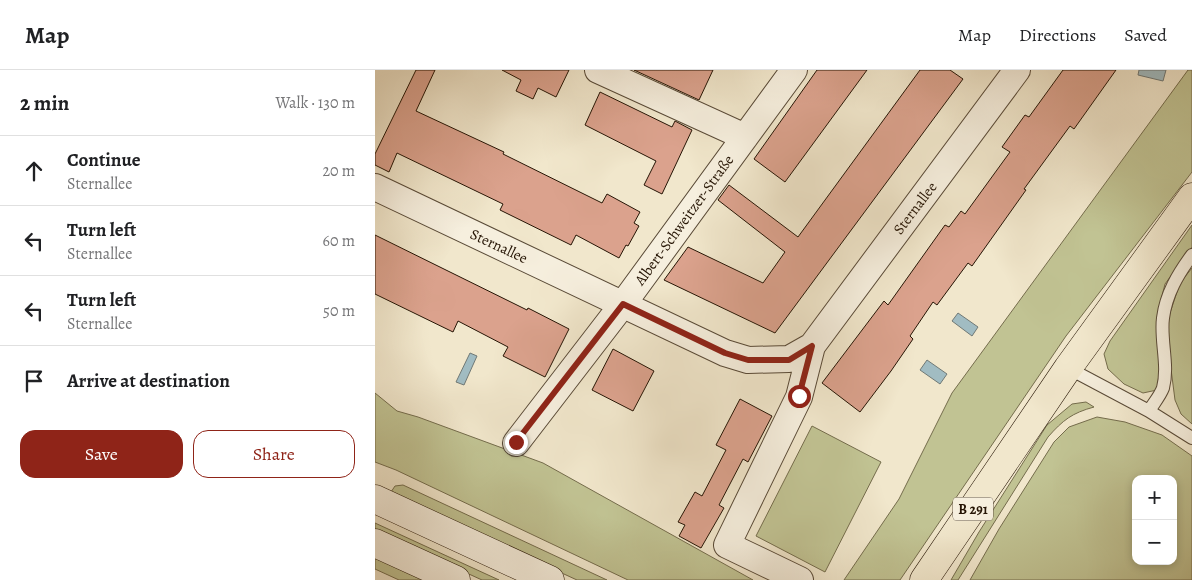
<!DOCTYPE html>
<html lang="en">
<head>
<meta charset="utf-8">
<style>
	:root { --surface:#fff; --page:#f6f6f6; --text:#202124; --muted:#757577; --line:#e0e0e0; --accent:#8f2418 }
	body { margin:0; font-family:Alegreya,serif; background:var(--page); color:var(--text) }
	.controls { position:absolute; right:15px; bottom:15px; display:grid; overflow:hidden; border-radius:10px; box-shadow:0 2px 8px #0003 }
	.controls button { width:45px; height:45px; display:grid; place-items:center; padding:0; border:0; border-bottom:1px solid var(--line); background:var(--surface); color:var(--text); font:25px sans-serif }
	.stop { position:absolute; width:15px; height:15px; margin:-11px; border:4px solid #8f2418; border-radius:50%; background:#fff }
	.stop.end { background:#8f2418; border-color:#fff; box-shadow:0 1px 5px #0008 }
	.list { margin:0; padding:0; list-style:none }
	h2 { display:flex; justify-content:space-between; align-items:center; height:65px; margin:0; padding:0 20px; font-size:21px }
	h2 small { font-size:16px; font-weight:400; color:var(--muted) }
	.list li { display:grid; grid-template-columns:32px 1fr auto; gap:15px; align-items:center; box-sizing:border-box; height:70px; padding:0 20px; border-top:1px solid var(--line) }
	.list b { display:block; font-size:19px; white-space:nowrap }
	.list p { margin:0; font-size:16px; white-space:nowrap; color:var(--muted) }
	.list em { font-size:16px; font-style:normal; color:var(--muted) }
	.actions { display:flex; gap:10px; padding:15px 20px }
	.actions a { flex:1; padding:11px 0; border:1px solid var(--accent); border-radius:15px; text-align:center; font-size:18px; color:var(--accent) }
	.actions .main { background:var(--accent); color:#fff }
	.icon { flex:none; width:28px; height:28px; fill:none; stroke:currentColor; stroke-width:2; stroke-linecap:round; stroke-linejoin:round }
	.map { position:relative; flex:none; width:817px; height:510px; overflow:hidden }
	header { display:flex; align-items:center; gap:30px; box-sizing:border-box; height:70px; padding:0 25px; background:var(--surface); border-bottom:1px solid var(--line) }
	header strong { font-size:24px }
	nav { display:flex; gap:28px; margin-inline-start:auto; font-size:18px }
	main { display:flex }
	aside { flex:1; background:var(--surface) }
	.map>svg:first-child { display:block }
</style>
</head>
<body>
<header>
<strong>Map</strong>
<nav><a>Map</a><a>Directions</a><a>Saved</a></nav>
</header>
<main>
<aside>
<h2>2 min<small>Walk · 130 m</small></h2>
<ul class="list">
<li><svg class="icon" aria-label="ahead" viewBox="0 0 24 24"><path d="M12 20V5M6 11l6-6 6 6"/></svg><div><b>Continue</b><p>Sternallee</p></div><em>20 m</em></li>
<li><svg class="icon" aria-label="left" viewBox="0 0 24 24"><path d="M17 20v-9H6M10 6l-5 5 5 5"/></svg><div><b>Turn left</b><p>Sternallee</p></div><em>60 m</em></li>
<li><svg class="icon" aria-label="left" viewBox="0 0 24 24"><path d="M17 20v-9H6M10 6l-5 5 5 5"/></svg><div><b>Turn left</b><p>Sternallee</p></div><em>50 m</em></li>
<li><svg class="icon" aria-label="arrive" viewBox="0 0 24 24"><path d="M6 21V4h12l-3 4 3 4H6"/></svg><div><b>Arrive at destination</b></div></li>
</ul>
<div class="actions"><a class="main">Save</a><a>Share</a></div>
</aside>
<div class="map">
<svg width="817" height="510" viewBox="0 0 817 510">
	<rect width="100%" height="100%" fill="#f1e7cc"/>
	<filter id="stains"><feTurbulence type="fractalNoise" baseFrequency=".004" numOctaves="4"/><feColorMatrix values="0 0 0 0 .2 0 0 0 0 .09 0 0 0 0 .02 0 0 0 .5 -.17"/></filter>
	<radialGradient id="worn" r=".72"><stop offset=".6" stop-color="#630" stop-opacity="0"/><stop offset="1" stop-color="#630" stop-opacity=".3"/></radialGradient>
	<!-- green -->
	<path fill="#c1c393" stroke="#746c4c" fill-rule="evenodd" d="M813,0H817V102L691,266L525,510H469L524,429L577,323Z
		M817,155V177L790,214L783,242L785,306L782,320L768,323L749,314L733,299L729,284L735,271Z
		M817,198V354L806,344L800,330L793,276V249L805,213Z
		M0,323L22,341L43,347L168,393L378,510H253L21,400L0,392Z
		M711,332L719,337C697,343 688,350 673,367L583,510H576L604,462L672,355L697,334Z
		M722,347L750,352L787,365L817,386V510H595L624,459L679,372L694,357ZM761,409H798V491H761Z
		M437,356L506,392L450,502L381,466Z
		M28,415L232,510H202L104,465L16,422L20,416Z
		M0,453L124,510H107L0,461Z
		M0,488L53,510H24L0,499Z"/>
	<!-- water -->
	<path fill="#a1bcc2" stroke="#707976" d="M764,0H791L788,11L763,5Z
		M583,243L603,257L597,266L577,251Z
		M95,283L102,286L89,315L81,312Z
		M552,290L572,304L565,314L545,300Z"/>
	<!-- building -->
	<path fill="#dba28d" stroke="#261505" d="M41,0H60L41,41L129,82L128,84L227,133L232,124L265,142L259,153L264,156L253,176L251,175L244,188L201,165L196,175L125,140L128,134L22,83L14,102L0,95V84Z
		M127,0H194L181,27L163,18L158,29L141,21L146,10Z
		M259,0H338L324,30Z
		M442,0H492L410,112L379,89Z
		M545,0H575L588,9L400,263L289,210L313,177L388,213L410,182L343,130L354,115L423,167Z
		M688,0H741L699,59L695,56L649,119L651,120L597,196L593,193L562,235L558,232L535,266L538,269L516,301L485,342L447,313L509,231L513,235L570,155L574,157L586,141L590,144L635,82L627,77L650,45L654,47Z
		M225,22L297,57L300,51L317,60L287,124L269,115L281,91L210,55Z
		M0,165L152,240L153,238L194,259L170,307L128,286L133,277L83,251L78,262L0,224Z
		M238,279L279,301L258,341L217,320Z
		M365,329L397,346L373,392L368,389L344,435L349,438L326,478L304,466L310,455L303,452L320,422L327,426L351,380L341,375Z"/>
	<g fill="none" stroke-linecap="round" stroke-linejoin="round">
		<defs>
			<path id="lane" d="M693,298L774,341L817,368
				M774,341C778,334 785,326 788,318C794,295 785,270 788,248C791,224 803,204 817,185"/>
			<path id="street" d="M223,0L370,67
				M0,117L350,283L373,290L414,289L437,276L642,0
				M141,373L248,234L419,0
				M425,510L352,475L424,327L437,276"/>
			<path id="secondary" d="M0,429L175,510
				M0,473L81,510"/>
			<path id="primary" d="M549,510L693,298L817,127"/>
		</defs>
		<!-- lane casing -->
		<use href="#lane" stroke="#594a37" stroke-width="14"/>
		<!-- street casing -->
		<use href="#street" stroke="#594a37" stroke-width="28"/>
		<!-- secondary casing -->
		<use href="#secondary" stroke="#261505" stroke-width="29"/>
		<!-- primary casing -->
		<use href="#primary" stroke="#261505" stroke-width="29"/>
		<!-- lane -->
		<use href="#lane" stroke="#f6efde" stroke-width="12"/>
		<!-- street -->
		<use href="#street" stroke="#f6efde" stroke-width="26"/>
		<!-- secondary -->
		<use href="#secondary" stroke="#f6efde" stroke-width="28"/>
		<!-- primary -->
		<use href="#primary" stroke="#f1e7cc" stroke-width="28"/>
	</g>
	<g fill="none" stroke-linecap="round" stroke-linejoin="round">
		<!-- route -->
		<path stroke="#8f2418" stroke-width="6" d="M141,372L248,234L350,283L373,290H414L437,276L424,326"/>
	</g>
	<g text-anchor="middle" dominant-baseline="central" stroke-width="5" stroke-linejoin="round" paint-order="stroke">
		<!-- shield labels -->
		<rect fill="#f6efde" stroke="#645646" stroke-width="1" x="578" y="427.5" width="40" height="23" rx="4"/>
		<g font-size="14" font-weight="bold" fill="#261505">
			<text x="598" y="439">B 291</text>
		</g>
		<!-- street labels -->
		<g font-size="15" fill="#261505" stroke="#f6efde">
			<text transform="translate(540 138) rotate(-53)">Sternallee</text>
			<text transform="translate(309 150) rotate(-54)">Albert-Schweitzer-Straße</text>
			<text transform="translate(124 176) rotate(25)">Sternallee</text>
		</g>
	</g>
	<rect width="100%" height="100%" filter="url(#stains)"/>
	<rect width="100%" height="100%" fill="url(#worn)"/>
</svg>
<div class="controls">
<button>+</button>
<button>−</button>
</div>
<div class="stop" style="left:424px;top:326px"></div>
<div class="stop end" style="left:141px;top:372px"></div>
</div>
</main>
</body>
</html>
